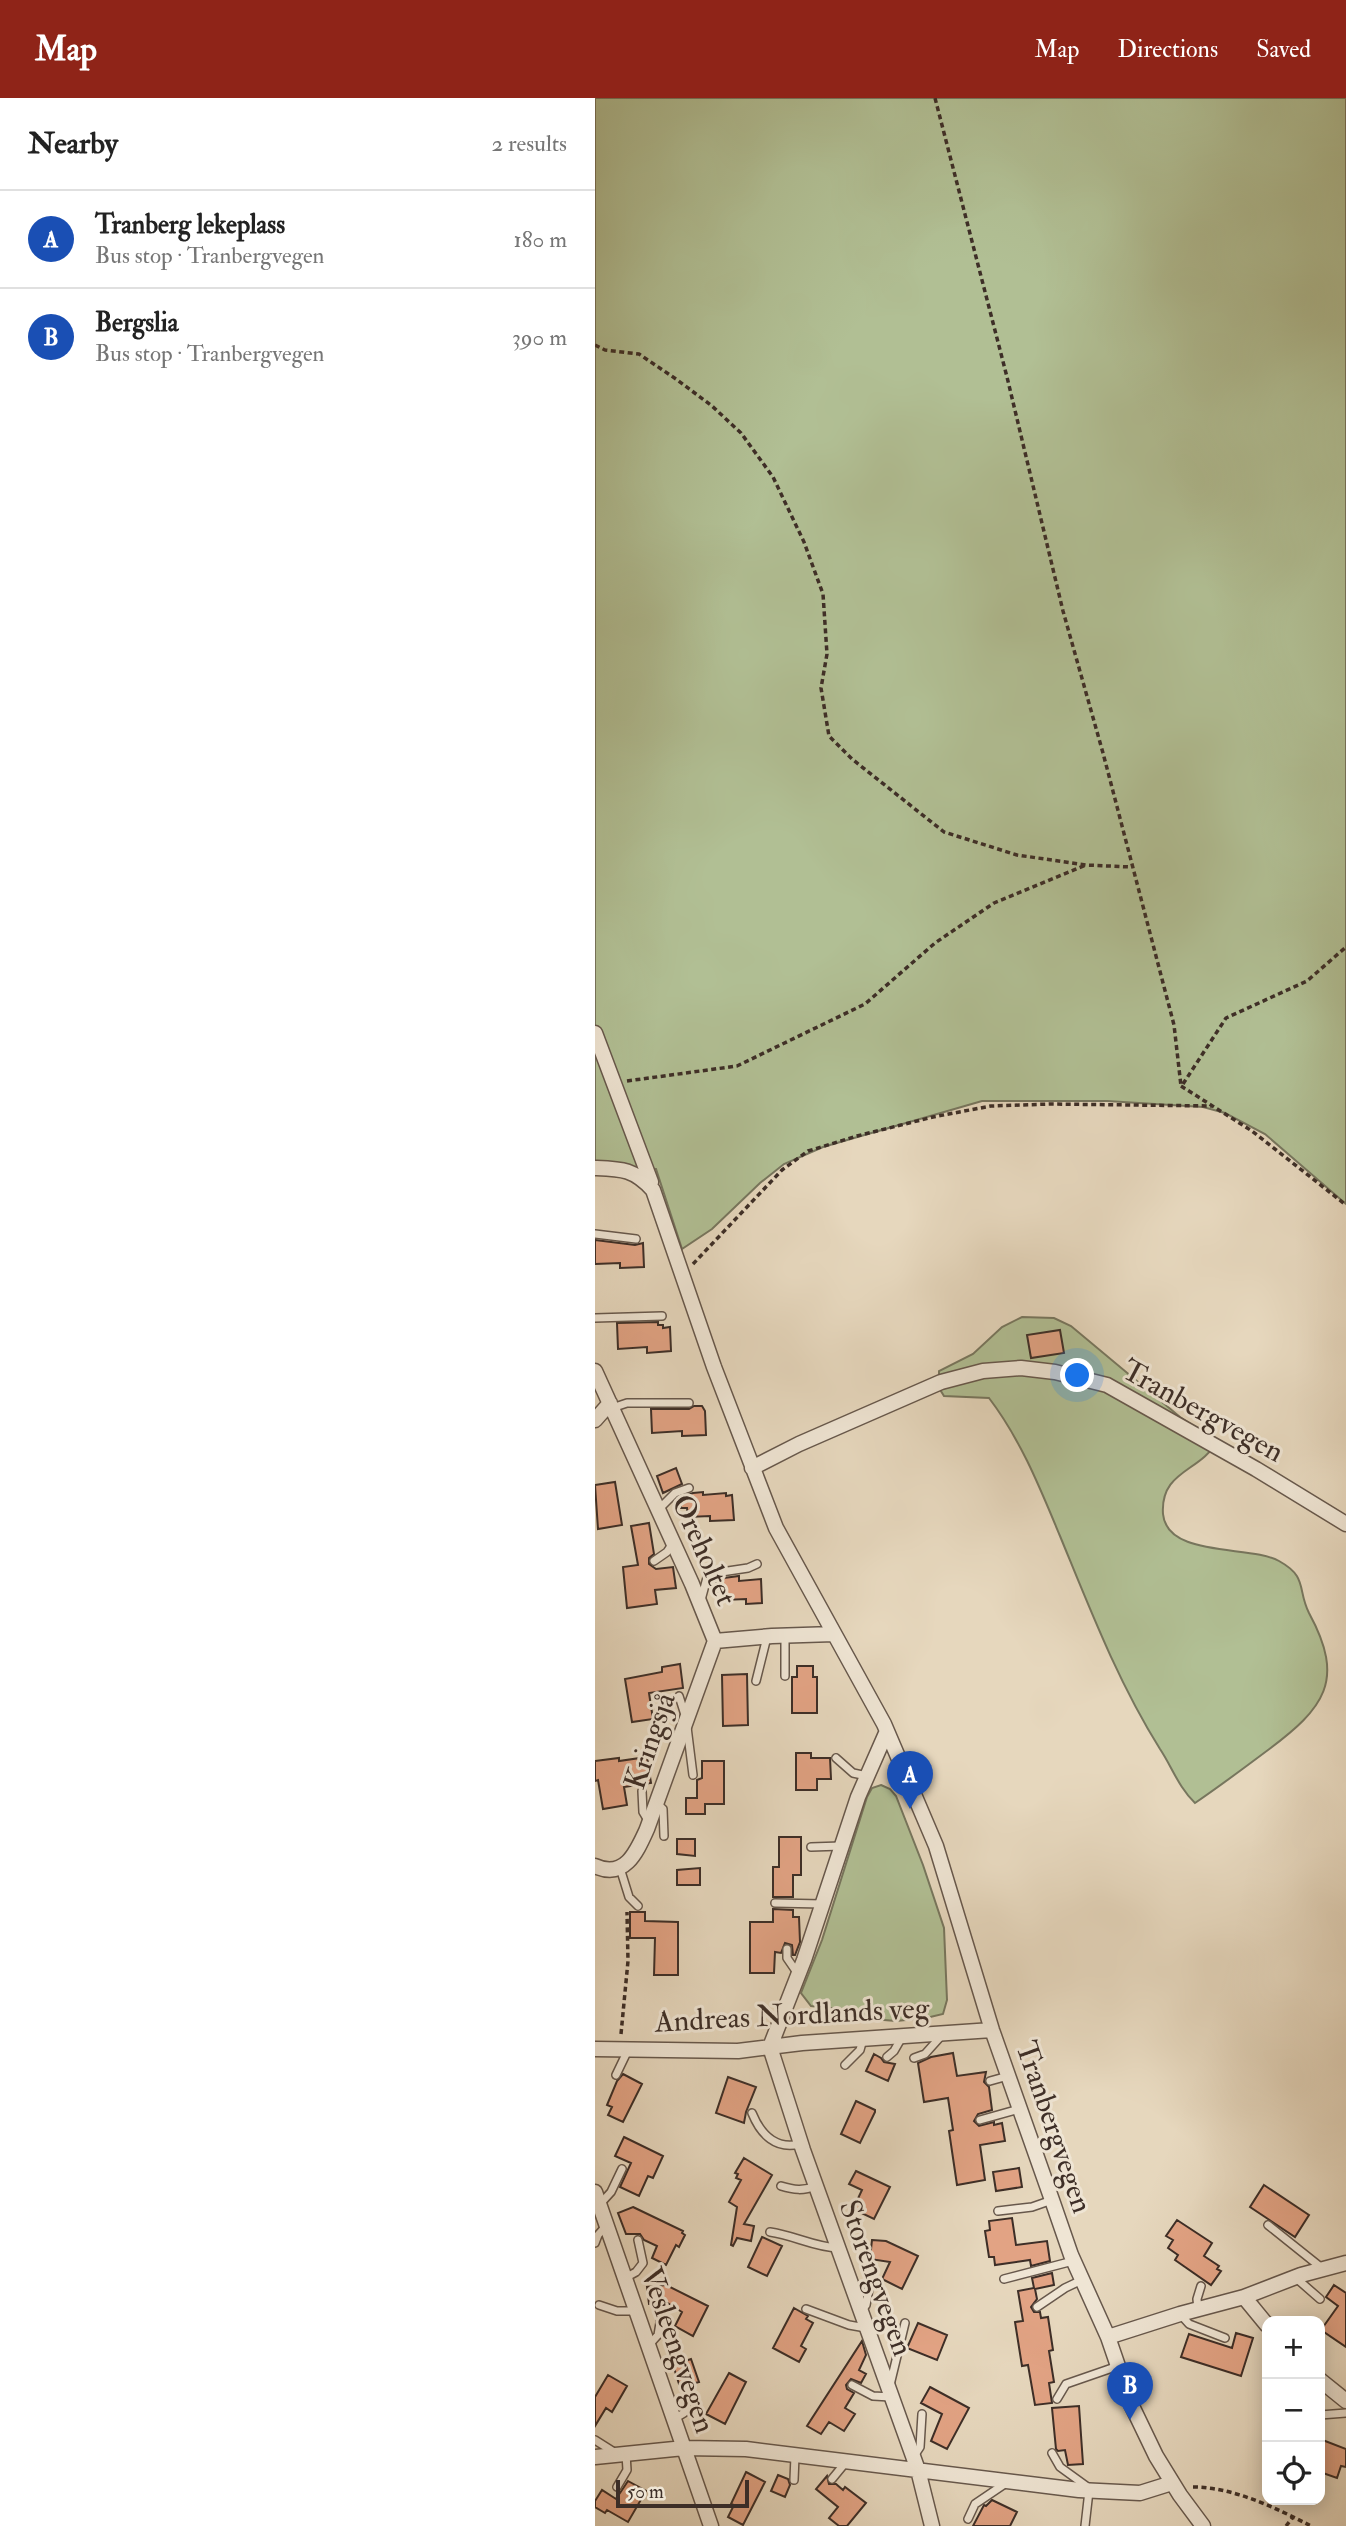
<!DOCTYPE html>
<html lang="en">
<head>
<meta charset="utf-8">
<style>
	:root { --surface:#fff; --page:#f2f2f2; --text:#222; --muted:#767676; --line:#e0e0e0; --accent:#8f2418 }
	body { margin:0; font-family:"IM FELL Double Pica",serif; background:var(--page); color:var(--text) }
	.controls { position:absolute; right:21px; bottom:21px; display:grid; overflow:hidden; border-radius:14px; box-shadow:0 4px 18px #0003 }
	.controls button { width:63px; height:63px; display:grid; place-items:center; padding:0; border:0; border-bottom:2px solid var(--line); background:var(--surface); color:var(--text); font:35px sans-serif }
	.scale { position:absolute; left:21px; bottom:18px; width:133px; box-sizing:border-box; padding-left:7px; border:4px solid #3d2e27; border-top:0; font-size:19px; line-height:24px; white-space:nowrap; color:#3d2e27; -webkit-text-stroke:5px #efe5d4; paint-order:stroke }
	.you { position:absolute; left:483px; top:1278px; width:24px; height:24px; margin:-18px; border:5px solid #fff; border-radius:50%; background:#1a73e8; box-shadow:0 0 0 10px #1a73e833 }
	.badge { display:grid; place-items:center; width:46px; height:46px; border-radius:50%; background:var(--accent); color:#fff; font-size:23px; font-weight:700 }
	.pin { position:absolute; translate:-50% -58px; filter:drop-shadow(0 2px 4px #0008) }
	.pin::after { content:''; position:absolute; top:37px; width:24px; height:21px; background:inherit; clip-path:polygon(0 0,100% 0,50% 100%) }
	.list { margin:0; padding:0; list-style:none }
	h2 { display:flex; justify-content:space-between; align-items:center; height:91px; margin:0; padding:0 28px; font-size:30px }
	h2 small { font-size:23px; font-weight:400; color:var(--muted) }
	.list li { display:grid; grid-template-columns:46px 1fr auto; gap:21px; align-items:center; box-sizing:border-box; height:98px; padding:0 28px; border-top:2px solid var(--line) }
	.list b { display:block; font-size:26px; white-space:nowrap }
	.list p { margin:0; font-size:23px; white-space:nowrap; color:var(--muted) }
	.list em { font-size:23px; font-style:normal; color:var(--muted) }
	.icon { flex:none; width:38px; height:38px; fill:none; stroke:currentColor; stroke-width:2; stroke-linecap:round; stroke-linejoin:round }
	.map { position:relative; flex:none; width:751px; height:2428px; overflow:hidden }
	header { display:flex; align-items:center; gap:42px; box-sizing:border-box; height:98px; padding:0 35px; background:var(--accent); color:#fff }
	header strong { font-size:33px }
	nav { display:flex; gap:38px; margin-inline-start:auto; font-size:24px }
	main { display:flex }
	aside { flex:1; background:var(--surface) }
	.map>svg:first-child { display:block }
</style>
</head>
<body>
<header>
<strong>Map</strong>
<nav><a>Map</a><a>Directions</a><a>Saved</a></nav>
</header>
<main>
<aside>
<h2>Nearby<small>2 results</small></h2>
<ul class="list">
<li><span class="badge" style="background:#1a4fb4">A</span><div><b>Tranberg lekeplass</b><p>Bus stop · Tranbergvegen</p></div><em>180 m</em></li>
<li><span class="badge" style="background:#1a4fb4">B</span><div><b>Bergslia</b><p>Bus stop · Tranbergvegen</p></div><em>390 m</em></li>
</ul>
</aside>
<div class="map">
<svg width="751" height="2428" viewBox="0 0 751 2428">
	<rect width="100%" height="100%" fill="#e6d7bd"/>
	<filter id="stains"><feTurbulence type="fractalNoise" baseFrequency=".00286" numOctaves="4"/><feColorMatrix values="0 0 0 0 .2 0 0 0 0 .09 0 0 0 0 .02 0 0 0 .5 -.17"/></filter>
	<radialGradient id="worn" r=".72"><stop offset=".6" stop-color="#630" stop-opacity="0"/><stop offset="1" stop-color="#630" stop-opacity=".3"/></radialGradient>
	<!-- green -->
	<path fill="#b1bf94" stroke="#77765e" stroke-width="2" d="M0,0H751V1106L670,1036L630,1015L608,1009L512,1003H387L228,1049L189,1066L165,1085L117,1131L87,1151L61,1071L0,1069Z
		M427,1219L459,1220L476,1228L585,1319L622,1343C606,1374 565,1372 568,1416C572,1460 656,1447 684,1463C713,1479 702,1491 714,1515C751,1583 729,1610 673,1652C649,1670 625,1688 600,1705C584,1690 577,1669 565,1651C523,1584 495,1511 465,1438C445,1390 426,1342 394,1300L349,1298L344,1290V1273L378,1256L407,1229Z
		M286,1687L295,1691L301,1698L328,1767L349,1830L352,1902L348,1916L331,1920L301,1923L277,1921L247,1911L216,1908L206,1895L227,1842L272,1699L277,1690Z"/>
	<!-- building -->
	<path fill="#e2a384" stroke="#3d2e27" stroke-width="2" d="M0,1142L40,1147L48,1145L49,1169L25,1170V1165L0,1166Z
		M63,1224V1227H68V1230L75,1229L76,1253L52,1255V1249L23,1251L22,1225Z
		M465,1232L469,1255L436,1260L432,1237Z
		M99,1308H107L110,1313L111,1337L87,1338V1333L57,1335L56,1311H94Z
		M81,1370L87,1386L68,1395L62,1378Z
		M20,1384L27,1427L3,1431L0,1387Z
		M108,1394V1397L131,1395V1398L137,1397L139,1422L115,1423V1418L93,1419L92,1410H86L85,1400L98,1395Z
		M54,1425L59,1456L54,1460V1466L61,1471L78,1469L81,1490L60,1492L62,1506L32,1510L28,1469L43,1467L36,1428Z
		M144,1478V1483L166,1481L167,1505L151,1506V1501L129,1502L128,1493L122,1494L121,1481Z
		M85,1566L88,1590L54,1595L58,1621L37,1624L30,1581L67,1574V1569Z
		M202,1568H218V1579H222V1615H197V1579H202Z
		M152,1576L153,1627L128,1628L127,1577Z
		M201,1655H216V1660H235L236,1681H222V1692H201Z
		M52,1659L56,1685L29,1689L32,1707L8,1711L3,1682L0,1683V1663L24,1660V1663Z
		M107,1663H129V1706H110V1716H91V1700H102V1682L107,1680Z
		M184,1739H206V1777H198V1799H178V1769H184Z
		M82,1741H100V1758L82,1756Z
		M105,1770V1787H82V1772Z
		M178,1811L198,1812V1819H204L205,1844L200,1857H198L197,1847L190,1845L186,1855L180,1854L179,1875H155V1824H178Z
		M35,1814H50V1823L83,1824V1877H59L60,1840H35Z
		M358,1955L362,1978L391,1974L389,1984L394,1989L397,2012L383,2016L379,2023L384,2028L399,2024V2027L407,2025L410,2043L385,2047L390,2082L362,2087L354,2033L358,2032L353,2000L329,2004L323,1965L336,1959Z
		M279,1956L286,1960L289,1964L300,1966L293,1983L271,1973Z
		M28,1976L47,1986L28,2024L13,2017L17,2009L12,2007L22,1983Z
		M133,1979L161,1989L151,2014L149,2025L121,2015Z
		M261,2003L280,2012V2014L265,2045L246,2036Z
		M29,2039L68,2058L58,2080L53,2078L44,2098L25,2089L36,2065L20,2058Z
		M149,2060L177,2077L149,2126L159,2128L156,2143L142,2140L138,2148L136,2147L142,2109L134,2104L146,2082L141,2080L143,2076L140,2075Z
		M424,2070L427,2089L401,2093L398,2074Z
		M261,2073L295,2089L279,2121L258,2111L267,2092L254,2086Z
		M669,2087L714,2117L700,2139L655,2109Z
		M38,2109L88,2133L87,2135L90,2137L84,2149L81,2147L71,2167L57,2160L62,2148L49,2142L45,2136H31L23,2115Z
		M417,2120L421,2147L452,2143L455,2163L436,2168L435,2162L400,2167L399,2159H394L390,2133L395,2132L394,2123Z
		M582,2122L617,2145L609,2158L624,2168L622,2171L626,2173L616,2187L580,2162L583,2157L573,2150L578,2142L571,2138Z
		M167,2139L187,2148L172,2178L153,2169Z
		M277,2142L291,2143L323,2158L307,2191L287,2181L295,2164L275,2161Z
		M457,2175L459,2187L440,2191L442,2201L436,2209L439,2214H445L446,2220L453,2219L458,2252L454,2253L459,2284L454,2285L457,2305L440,2307L433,2267L427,2268L420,2224L428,2223L423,2193L439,2190L437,2180Z
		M71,2187L113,2208L98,2238L80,2228L87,2214L71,2204L54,2206L52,2189Z
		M739,2187L751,2195V2249L726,2232L743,2208L731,2199Z
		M199,2210L213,2218L211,2221L218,2225L206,2248L211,2251L204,2264L178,2250Z
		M323,2225L352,2237L342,2262L312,2250Z
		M641,2235L658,2240L646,2278L586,2259L594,2236L637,2250Z
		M267,2243L271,2257L264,2272L271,2276L266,2285L256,2281L251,2287L252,2291L259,2295L250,2310L260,2316L249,2333L234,2324L226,2336L212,2328Z
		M96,2261L104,2284L85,2289L78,2267Z
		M134,2275L151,2284L130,2326L111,2316Z
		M13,2277L32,2288L17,2314L11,2310L0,2328V2299Z
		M335,2289L374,2310L352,2351L336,2343L347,2316L326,2305Z
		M484,2308L488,2366L473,2367L470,2352L463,2353L461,2351L457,2310Z
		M725,2341L751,2351V2369L746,2368L742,2380L725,2374Z
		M151,2374L170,2384L148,2427L133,2419L139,2407L136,2406Z
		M183,2377L193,2381L195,2387L190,2399L176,2393Z
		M232,2378L234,2386H241L248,2392L250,2389L271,2405L252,2428H244L234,2420L243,2409L221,2391Z
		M33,2383L51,2393L33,2424L12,2412L10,2415L0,2409V2403L7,2392L21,2401Z
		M397,2402L422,2414L415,2428H378L389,2407L391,2408Z"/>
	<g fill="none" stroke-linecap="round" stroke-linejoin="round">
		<defs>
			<path id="lane" d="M0,1136L41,1141
				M0,1220L67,1218
				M17,1310L32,1305H94
				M64,1411L80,1395L94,1390
				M59,1463L72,1454L78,1445
				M106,1502L113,1476L153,1470L162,1466
				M190,1578V1538
				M161,1583L172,1539
				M84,1598L90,1617
				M92,1629L98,1677
				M241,1660L258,1675L272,1678
				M47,1693L48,1714L54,1724
				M61,1705L68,1711L69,1738
				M216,1749L246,1748
				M25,1770L34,1799L43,1808
				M180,1805L227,1806
				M192,1851V1860L203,1876
				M292,1959L299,1953L307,1939
				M319,1960L330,1956L348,1936
				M250,1967L265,1952L268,1941
				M21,1977L33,1952
				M395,1983L413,1978
				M157,2015C166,2037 181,2052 205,2046
				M385,2022L424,2011
				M186,2088C199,2092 208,2093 221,2088
				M5,2106L16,2094L27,2071
				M403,2113L437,2109L457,2102
				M673,2127L728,2171
				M175,2134C198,2137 219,2149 243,2150
				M0,2145L3,2137L11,2128
				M30,2180L41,2174L48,2165L43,2142
				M701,2180L725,2201
				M409,2181L478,2163
				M4,2207L22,2213H40
				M442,2209L470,2190L487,2182
				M211,2211L254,2227L271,2230
				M603,2211L602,2201L606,2188
				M266,2214L271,2207L278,2170
				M585,2216L594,2226L630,2240
				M53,2248L63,2237L67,2213
				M257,2287L278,2298L296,2299
				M295,2287L310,2225
				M462,2301L471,2286L523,2268
				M725,2317L751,2315
				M79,2321L89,2315L96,2295
				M0,2342L19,2354
				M457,2355L465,2369L494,2390
				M319,2358L325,2349L327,2316
				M237,2381L251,2364
				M199,2382L200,2358
				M22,2389L32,2372L31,2356
				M373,2421L380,2406L411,2385
				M490,2428L494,2393"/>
			<path id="street" d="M0,935L56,1084
				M0,1070C27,1071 39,1071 58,1092L119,1269L181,1430L289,1626L341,1748L397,1932L457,2102L476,2157L513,2239L536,2306L561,2358L585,2397L608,2428
				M0,1273L97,1486L120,1543
				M0,1322L15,1305
				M157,1370L204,1346L346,1284L388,1273L426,1270L460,1274L512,1287L661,1371L751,1426
				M120,1543L177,1538L239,1536
				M292,1633L263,1699L209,1862L175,1949L208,2052L323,2372L337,2428
				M0,1768C30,1782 42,1753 52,1731L120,1543
				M0,1951L143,1953L207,1945L397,1932
				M0,2094L116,2428
				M649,2199L706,2177L751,2165
				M513,2239L585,2216L649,2199L672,2227
				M725,2282L751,2303
				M0,2359L89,2350L151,2351L484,2392L545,2395L577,2385"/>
		</defs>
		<!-- lane casing -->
		<use href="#lane" stroke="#67584c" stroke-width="10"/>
		<!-- street casing -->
		<use href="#street" stroke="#67584c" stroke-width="17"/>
		<!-- path -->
		<path stroke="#3d2e27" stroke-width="3.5" stroke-dasharray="5 3.5" stroke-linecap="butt" d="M340,0L412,279L468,513L508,655L579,927L586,988
			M0,247L10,252L44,256L81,281L117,308L146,335L178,379L209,444L228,496L232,556L226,590L234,638L257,661L349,734L422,757L491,767L536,769
			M32,983L142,968L270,906L340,845L399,805L491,767
			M588,986L631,920L712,883L751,849
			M586,988L657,1033L751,1107
			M98,1166L187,1072L213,1053L262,1038L338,1019L396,1008L456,1006L618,1008
			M26,1936L33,1863L32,1814
			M598,2389C638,2389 681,2410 716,2428
			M691,2428L698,2419"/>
		<!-- lane -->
		<use href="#lane" stroke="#efe5d4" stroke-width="7"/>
		<!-- street -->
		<use href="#street" stroke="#efe5d4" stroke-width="14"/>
	</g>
	<g text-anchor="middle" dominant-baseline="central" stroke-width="6" stroke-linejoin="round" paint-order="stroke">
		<!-- street labels -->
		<g font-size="30" fill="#3d2e27" stroke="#efe5d4">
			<text transform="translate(608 1313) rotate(29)">Tranbergvegen</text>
			<text transform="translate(109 1452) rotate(66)">Oreholtet</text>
			<text transform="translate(55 1643) rotate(-71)">Kringsjå</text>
			<text transform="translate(197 1917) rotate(-3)">Andreas Nordlands veg</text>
			<text transform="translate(459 2029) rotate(71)">Tranbergvegen</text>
			<text transform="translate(281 2180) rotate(70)">Storengvegen</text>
			<text transform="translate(83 2252) rotate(71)">Vesleengvegen</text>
		</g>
	</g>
	<rect width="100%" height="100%" filter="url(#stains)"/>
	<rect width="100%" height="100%" fill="url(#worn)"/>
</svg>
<div class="controls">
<button>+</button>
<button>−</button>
<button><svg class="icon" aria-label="locate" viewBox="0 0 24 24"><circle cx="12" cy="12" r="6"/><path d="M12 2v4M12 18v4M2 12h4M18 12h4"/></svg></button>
</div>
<div class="scale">50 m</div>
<div class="you"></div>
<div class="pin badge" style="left:315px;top:1711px;background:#1a4fb4">A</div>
<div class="pin badge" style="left:535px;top:2322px;background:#1a4fb4">B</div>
</div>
</main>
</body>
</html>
